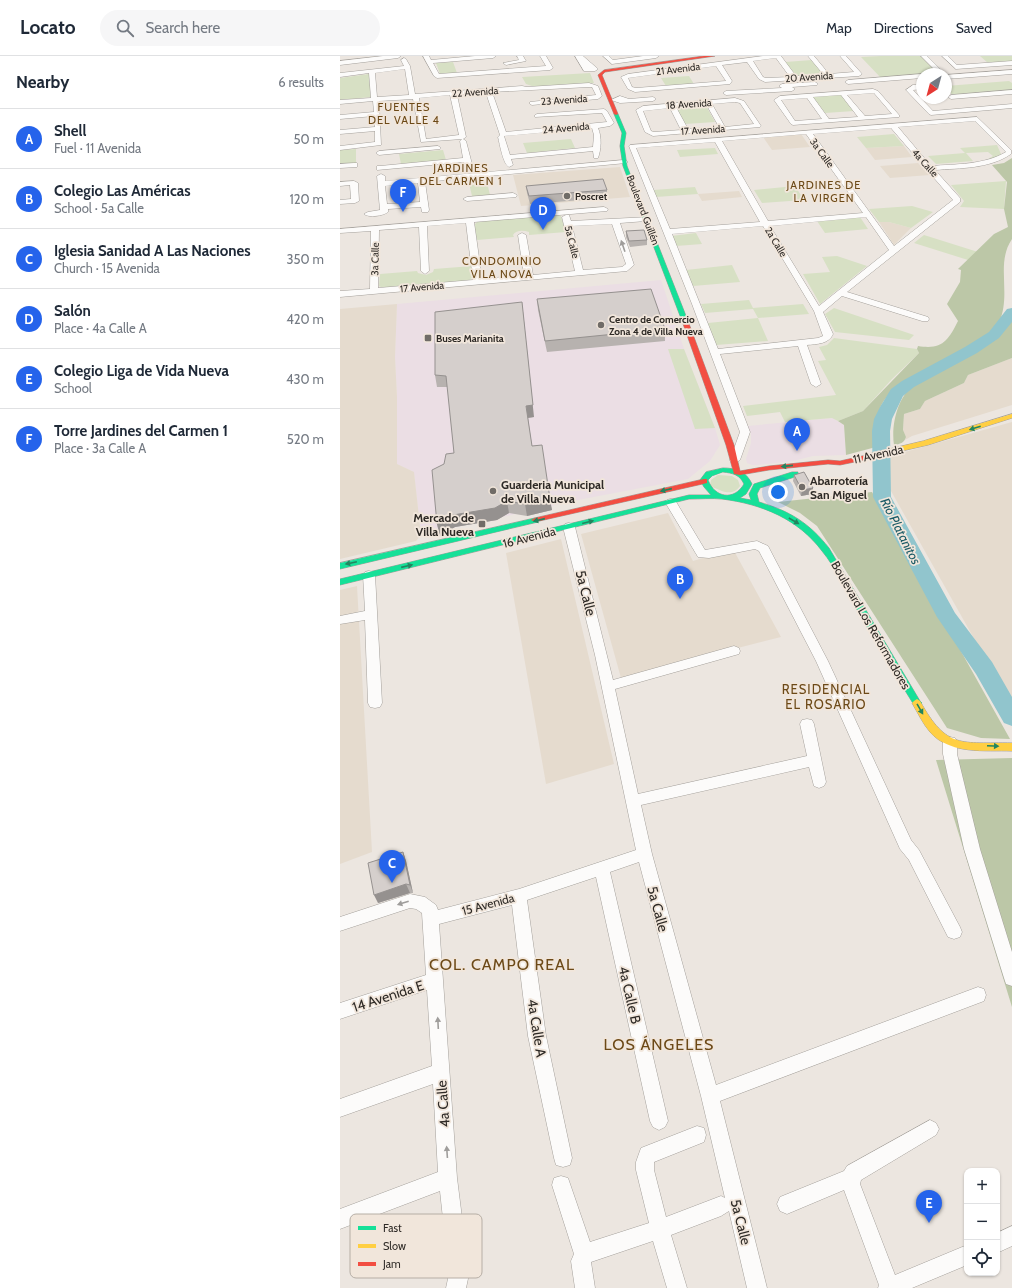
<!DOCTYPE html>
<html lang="en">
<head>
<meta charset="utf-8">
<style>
	:root { --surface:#fff; --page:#f6f6f7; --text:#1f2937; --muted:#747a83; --line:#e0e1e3; --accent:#2563eb }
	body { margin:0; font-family:Cabin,sans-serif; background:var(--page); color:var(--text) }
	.controls { position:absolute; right:12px; bottom:12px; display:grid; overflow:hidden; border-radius:8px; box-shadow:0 1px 3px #0004 }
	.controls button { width:36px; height:36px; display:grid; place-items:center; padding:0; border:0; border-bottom:1px solid var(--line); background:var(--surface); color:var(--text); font:20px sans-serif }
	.compass { position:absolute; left:576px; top:12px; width:36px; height:36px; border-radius:50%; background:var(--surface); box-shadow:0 1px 3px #0004; rotate:216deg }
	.you { position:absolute; left:438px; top:436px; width:14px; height:14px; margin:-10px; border:3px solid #fff; border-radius:50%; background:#1a73e8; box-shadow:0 0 0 6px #1a73e833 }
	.badge { display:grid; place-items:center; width:26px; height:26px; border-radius:50%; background:var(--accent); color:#fff; font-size:13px; font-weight:700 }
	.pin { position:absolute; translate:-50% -33px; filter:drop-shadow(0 1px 2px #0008) }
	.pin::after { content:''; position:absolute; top:21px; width:14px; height:12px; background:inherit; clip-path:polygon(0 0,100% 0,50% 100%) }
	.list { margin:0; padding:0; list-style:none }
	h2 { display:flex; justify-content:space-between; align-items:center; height:52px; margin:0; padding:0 16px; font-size:17px }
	h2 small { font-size:13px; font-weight:400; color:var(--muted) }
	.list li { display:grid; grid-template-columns:26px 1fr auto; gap:12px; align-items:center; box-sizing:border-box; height:60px; padding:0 16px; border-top:1px solid var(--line) }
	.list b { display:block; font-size:15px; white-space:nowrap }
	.list p { margin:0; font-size:13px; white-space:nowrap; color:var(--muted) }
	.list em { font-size:13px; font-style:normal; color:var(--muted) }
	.icon { flex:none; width:22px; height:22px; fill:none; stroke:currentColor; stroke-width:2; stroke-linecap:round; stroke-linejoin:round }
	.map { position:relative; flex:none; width:672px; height:1232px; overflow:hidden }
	header { display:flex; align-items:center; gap:24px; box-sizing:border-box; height:56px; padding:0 20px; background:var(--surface); border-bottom:1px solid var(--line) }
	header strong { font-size:19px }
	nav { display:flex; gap:22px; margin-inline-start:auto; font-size:14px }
	.search { width:280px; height:36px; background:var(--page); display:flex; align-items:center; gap:10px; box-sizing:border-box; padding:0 14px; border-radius:22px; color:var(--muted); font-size:15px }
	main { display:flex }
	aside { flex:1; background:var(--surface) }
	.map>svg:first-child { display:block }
</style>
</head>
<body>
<header>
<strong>Locato</strong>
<div class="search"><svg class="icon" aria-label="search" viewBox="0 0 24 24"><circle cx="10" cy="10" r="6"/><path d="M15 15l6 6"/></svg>Search here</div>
<nav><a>Map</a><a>Directions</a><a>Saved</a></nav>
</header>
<main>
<aside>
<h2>Nearby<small>6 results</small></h2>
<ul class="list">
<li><span class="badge">A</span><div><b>Shell</b><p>Fuel · 11 Avenida</p></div><em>50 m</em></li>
<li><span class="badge">B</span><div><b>Colegio Las Américas</b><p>School · 5a Calle</p></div><em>120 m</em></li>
<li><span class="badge">C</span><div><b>Iglesia Sanidad A Las Naciones</b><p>Church · 15 Avenida</p></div><em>350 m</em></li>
<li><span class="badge">D</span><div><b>Salón</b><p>Place · 4a Calle A</p></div><em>420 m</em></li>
<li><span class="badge">E</span><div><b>Colegio Liga de Vida Nueva</b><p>School</p></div><em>430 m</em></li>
<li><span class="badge">F</span><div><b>Torre Jardines del Carmen 1</b><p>Place · 3a Calle A</p></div><em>520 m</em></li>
</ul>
</aside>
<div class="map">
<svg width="672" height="1232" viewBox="0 0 672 1232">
	<rect width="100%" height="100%" fill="#ece6e0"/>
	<!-- commercial -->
	<path fill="#ebdee4" d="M321,224L344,293L375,372L380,389L370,405L348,423L243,443L81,479L74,416L57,408V341L55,301L57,248Z
		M493,362L504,369L506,399L473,400L453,405L417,409H412L407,407L406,403L411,387V378L407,370Z"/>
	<!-- built -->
	<path fill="#e5dbce" d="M461,78L470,91L432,94L423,81Z
		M564,90L572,101L535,104L526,92Z
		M578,107L590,119L550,122L540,110Z
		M280,111L290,141L181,150L173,119Z
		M399,135L402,141L362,145L358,138Z
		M539,166H549L571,172L554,189Z
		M57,248L55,301L57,341V408L74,416L81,479L76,485L0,503V253Z
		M672,302V349L572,380L565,384L566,381L563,375L564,358L580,353L585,345L624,327L628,319Z
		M672,366V650L551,435H546L547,401Z
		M328,457L353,505L393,493L441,581L281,622L241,478Z
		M221,483L274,708L206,728L166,497Z
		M17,530L32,796L0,808V534Z"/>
	<!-- green -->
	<path fill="#d7e0c4" d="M541,0H580L599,18L541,22L521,1Z
		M640,0H672V5L648,7Z
		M472,4L484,19L457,21L445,6Z
		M113,6L117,17L100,18L96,7Z
		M250,17L254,27L195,31L186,28L182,21Z
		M29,18L31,41L0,44V22Z
		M349,20L354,28L326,30L321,22Z
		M669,25L672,27V35L614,40L606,33V30Z
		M500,38L514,55L485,57L472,40Z
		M365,48L375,66L345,68L335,50Z
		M554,78L564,90L526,92L517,81Z
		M231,83L235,92L187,97L183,87Z
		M657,89L661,98L658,101L648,103L653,100L648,96L626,97L633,105L596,108L588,100L625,97L620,92Z
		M375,92L378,98L340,101L337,94Z
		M16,93V108L0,109V94Z
		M103,94L106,104L61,108L59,98Z
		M146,122L150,139L132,140L128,123Z
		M666,125L664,153L620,151L624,145L611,129Z
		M455,130L464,144L422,147L414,134Z
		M355,131L358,138L316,141L313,134Z
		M572,150L593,156L571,172L549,166H539L529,153Z
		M217,158L221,160L226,176L189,179V176C183,174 176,174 173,179L174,181L137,184L134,169L138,165Z
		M520,161L528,173L485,177L477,165Z
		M356,177L362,188L336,190L331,180Z
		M584,179L638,196L628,204L574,187Z
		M497,200L527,210L480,248L463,218L490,216L482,201Z
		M392,209L400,226L353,230L346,214Z
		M132,210L133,221L128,225L43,232L39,230L40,218L77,215L78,217L86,219L93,216L94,213Z
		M409,244L413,252L463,248L469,258L418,262L428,285L376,289L368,267L418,262L413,253L365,257L361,248Z
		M494,252L574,279L569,284L495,276L485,258Z
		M494,282L577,293L579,297L552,323L523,355L498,365L492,362L445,366L440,356L407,360L403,350L496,339L478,305L486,304L479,291L487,289Z
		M344,293L375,372L355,373L328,293Z
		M378,419L392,420L398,424L400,430C392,442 380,434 370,430L371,424Z"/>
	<!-- forest -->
	<path fill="#bcc7a7" d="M672,102V183C655,208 672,237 659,267C643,286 620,295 598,307C593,309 589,314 583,317C577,321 570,322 564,325C559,328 556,332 552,335C535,351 535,370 536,391L506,399L504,369L498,365L523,355L579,297L577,293L578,290C602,294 608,285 618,265L607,248L620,226L621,214L618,213L654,178L668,171L664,153L667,126L652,109L664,107Z
		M672,263V302L628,319L624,327L585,345L580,353L564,358L563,374L566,381C564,387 560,388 554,389C551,370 557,341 574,329C583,323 595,321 603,313L657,281Z
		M532,436L670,683L641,682L607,672L477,470L460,457L438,446Z
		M672,702V951L596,704Z"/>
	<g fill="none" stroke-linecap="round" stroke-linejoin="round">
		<!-- river -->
		<path fill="#91c5cd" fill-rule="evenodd" d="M672,252V266L659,282L637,297L574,331L563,340L552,363L550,375L551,441L615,557L652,606L672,641V670L664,667L636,618L597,561L533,441L532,375L534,363L540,351L551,333L562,325L625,291L649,276L667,253Z"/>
		<defs>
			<path id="street" d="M43,0H61L58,2L0,9V5Z
				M83,0H89L91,4L135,0H156L153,2L93,7L99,18L206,10L200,0H206L213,12L210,14L97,22L94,20Z
				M177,0H183L186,5L166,9L163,7L179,4Z
				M235,0H243L258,13L255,15H244Z
				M263,0H269L273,4L303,0H319L316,2L272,8Z
				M423,0H441L456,20L483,18L468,0H474L489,18L514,16L500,0H506L522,18L519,20L425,26L419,23L407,6L382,9L392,25L390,28L295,36L288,33L281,21L288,18ZM436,2L450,21L426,22L423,21L413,5ZM376,10L386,25L296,32L292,31L288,22Z
				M581,0H587L605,18H599Z
				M602,0H608L617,9L672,5V9L616,13Z
				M64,2L66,3L70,10L75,38L182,30L187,31L249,27L258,30L262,40L258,43L192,49L190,48V46L256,39L252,31H249L152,36L166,76L267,66L262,57L195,61V59L197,58L264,53L267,55L274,67L270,70L258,72C262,81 261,94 258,102H254L253,95L171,103L173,109L169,111C163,108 160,89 158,81L160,79L146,37L117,39L126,81L123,83L126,85L133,112L132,114H126L124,106L37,114V110H40L123,102L120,85L122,83L81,86L73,43L39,45L41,89L0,94V90L35,86V75L0,78V74L35,71L34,60L0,63V59L34,56L33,45L0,48V44L31,42L29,17L0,21V17L64,10L61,4ZM65,13L69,39L37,41L35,17ZM110,39L119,79L86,83L79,42ZM252,72L254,79L253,91L170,99L164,80Z
				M672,14V18L606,23V19Z
				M582,18V22L508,28L505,26L508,24Z
				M475,26L478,28L477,29L452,31L455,33L452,35L386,39L383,37L386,35L442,32L439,30L442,28Z
				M573,29H582V33L573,34L593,55L672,48V52L591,59L589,58L566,34Z
				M533,33L538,35L559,59V61L453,69L451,68L434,44L440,40ZM534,37L552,58L525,60L507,39ZM501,39L518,61L489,63L473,41ZM467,42L482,63L455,65L441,44Z
				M672,34V38L611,43L608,41L611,39Z
				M280,40L289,43L313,41L316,43L313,45L280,47L271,44Z
				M395,42L404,45L421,70L420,71L313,80L305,76L296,54L303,50ZM395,46L400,47L414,68L385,71L372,48ZM366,48L379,71L348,73L336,51ZM330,52L341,74L314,76L311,75L303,55Z
				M637,61L671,94V98C649,113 620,112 595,114L620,142V146L507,236L588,261L589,263L588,265H582L502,240L483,256L493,278C489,288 477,288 467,289L481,328L476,331L471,328L458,290L380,298L410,376L400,404L395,407L391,406L390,404L400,376L352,248L289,90L290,89ZM635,65L666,96C644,109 616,108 591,110L558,71ZM551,72L613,144L554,190L473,78ZM466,78L523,157L428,165L382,85ZM375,86L420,166L330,173L296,92ZM526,161L549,194L479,250L430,170ZM423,170L474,255L483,280L478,282L378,293L332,178Z
				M98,90L101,92L100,93L39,99L36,97L39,95Z
				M284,104L288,106L286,107L85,126L89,154L88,156H82L81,151L48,153V156C43,160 29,162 24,158L28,156L40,154L37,120L41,118L45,120V125ZM78,127L80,146L47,148L45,130Z
				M14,107H17V111L0,112V108Z
				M14,125L18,127L19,145L15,147L0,148V144L11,143L10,129L0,130V126Z
				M173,137L177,139L176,141L127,145L123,143L127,141Z
				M264,151L268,153L267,155L134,166L142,223L184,219L178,179L182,177L186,179L193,219L235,215L222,161L226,159H229L231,165L309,161V165H306L280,167L294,209L287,215L0,241V235L30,233L31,175L0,177V173ZM126,167L133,224L38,232L39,174L79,171L81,215L85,218L89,215L87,170ZM272,168L286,208L282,211L243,214L232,170Z
				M331,443L335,444L365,494L417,485L428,490L488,605L571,784L579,794L620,871L622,876L620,881L614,883L608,881L569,804L560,793L476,605L419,495L415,493L369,502L358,501L325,446L327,444Z
				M229,467L233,468L235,471L273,624L394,590L399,592L400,595L399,598L275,633L298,738L467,700L460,668L462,664L467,663L472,664L474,668L486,726L484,730L479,732L474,730L469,711L301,749L312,798L376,1029L638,931L644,933L646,939L644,945L380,1045L427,1232H407L389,1155L381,1160L331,1179L347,1232H327L313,1185L251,1206L255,1232H235L231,1205L234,1198L212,1129L214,1122L221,1120L228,1122L250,1186L309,1167L296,1114V1106L301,1092L357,1070L364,1072L366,1079L364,1086L314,1106V1114L326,1161L381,1140L385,1142L361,1040L299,806L270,816L328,1065L325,1071L319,1074L313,1071L310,1065L256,821L187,844L206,980L232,1102L230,1109L223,1111L216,1109L214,1102L188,980L172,849L99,868L117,1122L129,1218L126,1232H106L109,1218L100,1135L0,1173V1153L98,1116L93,1028L0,1061V1043L92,1010L87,934L0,963V947L86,919L82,857L76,853L70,852L0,875V861L70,838L85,841L96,849L98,854L179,833L296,794L255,599L223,471L225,468Z
				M29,515L33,516L35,519L42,647L40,651L35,652L30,651L28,647L25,564L0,568V560L25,555L23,519L25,516Z
				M610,681L615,682L617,686V698L640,793L672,896V930L666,928L664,922L624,793L603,698V686L605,682Z
				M590,1064L596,1067L599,1073L596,1079L521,1124L520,1128L555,1219L627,1189V1209L572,1232H538L539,1229L504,1134L447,1158L440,1155L437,1148L440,1141L504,1115L507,1110Z
				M672,1170V1190L657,1197V1177Z"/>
			<path id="fast" d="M276,57L278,58L286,77L284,90L287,110L348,265L347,266L342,265L283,110L280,90L282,77L274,58Z
				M383,412C396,412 406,415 412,428L406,438L400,442L411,444L409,438L414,428L452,416H458V420L420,432L417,438L419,446C450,455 469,467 489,492L580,645L582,647L580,649H574C554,617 535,585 516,552C505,533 496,512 482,495C458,463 422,448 382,443C372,442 360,443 349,443L0,529V523L349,439H371L364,431L360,424L366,416ZM383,416C393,417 400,419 404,428C394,445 375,442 368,424L372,420Z
				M195,462H198L199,464L198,466L0,513V507Z"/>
			<path id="slow" d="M672,358V362L588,389L531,402L527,400L528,398L583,385Z
				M577,643L580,645C607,694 621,686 672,687V695C645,694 610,699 590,676C583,668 578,657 572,647L574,645Z"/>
			<path id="jam" d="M364,0H375L265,16L262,19L278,58L276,59L274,58L258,19L264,14Z
				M343,264L348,265L394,389L400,415L429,410L488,404L500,405L531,398H534V402L500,409L488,408L429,414L400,419L394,418L386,389L342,265Z
				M364,423H367V427L195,466L191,464L195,462Z"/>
		</defs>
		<!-- street casing -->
		<use href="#street" stroke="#a4a09b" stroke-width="1"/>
		<!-- fast casing -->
		<use href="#fast" stroke="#a4a09b" stroke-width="1"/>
		<!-- slow casing -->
		<use href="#slow" stroke="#a4a09b" stroke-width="1"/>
		<!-- jam casing -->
		<use href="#jam" stroke="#a4a09b" stroke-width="1"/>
		<!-- street -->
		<use href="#street" fill="#fcfbfa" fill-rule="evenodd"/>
		<!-- fast -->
		<use href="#fast" fill="#16e098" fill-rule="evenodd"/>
		<!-- slow -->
		<use href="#slow" fill="#ffcf43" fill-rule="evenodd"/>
		<!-- jam -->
		<use href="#jam" fill="#f24e42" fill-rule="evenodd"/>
	</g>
	<!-- wall -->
	<path fill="#b7b2af" d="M186,130L267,134V142L190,148L187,137Z
		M286,175L307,184V189L290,191L286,181Z
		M197,243L325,273V285L207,296L198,254Z
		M95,256L194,361L188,362L192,390L212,454L187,460L169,457L157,464L115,471L100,480L97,468L114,397L108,331H97L95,319Z
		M454,419L473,432L472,438L461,440L453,425Z
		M63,796L66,805L73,837H70L38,847Z"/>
	<!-- shaded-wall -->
	<path fill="#95918f" d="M182,246L194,361L187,362L186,350Z
		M473,432L472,438L461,440L462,434Z
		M210,443L212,454L187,460L185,448Z
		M167,445L169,457L157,464L115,471L100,480L97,468L113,459Z
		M63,796L66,805L73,837L70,829Z
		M66,828L70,837L38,847L34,839Z"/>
	<!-- building -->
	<path fill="#d5cfcc" stroke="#95918f" d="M263,123L267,134L189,140L186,130Z
		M304,174L307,184L289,185L286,175Z
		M311,233L325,273L205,285L197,243Z
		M182,246L193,349L186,350L192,390L202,389L210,443L185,448L167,445L155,452L113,459L97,468L92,414L104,408L106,398L114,397L106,320L95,319V256Z
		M464,416L473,432L462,434L454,419Z
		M63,796L70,829L66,828L34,839L28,807Z"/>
	<!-- one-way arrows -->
	<defs><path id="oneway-solid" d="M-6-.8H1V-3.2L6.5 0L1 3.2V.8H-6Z"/></defs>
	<g fill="#9f9d9b">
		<use href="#oneway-solid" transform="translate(283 190) rotate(-109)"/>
		<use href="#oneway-solid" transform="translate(63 847) rotate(162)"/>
		<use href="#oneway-solid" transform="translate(98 967) rotate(-93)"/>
		<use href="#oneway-solid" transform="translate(107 1096) rotate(-94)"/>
	</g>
	<g fill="#22855f">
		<use href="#oneway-solid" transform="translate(635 372) rotate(162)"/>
		<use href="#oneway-solid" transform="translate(447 410) rotate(174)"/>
		<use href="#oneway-solid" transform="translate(326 434) rotate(167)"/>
		<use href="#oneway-solid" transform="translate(199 464) rotate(167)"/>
		<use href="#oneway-solid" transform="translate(454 465) rotate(30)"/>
		<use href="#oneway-solid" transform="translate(248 466) rotate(-14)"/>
		<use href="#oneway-solid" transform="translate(11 507) rotate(168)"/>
		<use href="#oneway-solid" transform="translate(67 510) rotate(-13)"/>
		<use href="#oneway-solid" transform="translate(580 653) rotate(60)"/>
		<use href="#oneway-solid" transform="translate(653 690) rotate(3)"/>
	</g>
	<!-- markers -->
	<g fill="#706c67" stroke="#f1e6db" stroke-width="1.5">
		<circle cx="227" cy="140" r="4"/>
		<circle cx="261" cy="269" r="4"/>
		<rect x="84" y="278" width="8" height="8" rx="2"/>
		<circle cx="462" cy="431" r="4"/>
		<circle cx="153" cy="435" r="4"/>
		<rect x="138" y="464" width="8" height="8" rx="2"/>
	</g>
	<g text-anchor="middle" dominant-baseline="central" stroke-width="3.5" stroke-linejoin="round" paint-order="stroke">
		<!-- far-street labels -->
		<g font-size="10" fill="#2e2a26" stroke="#f1e6db">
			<text transform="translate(338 13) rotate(-7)">21 Avenida</text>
			<text transform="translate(469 21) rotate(-4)">20 Avenida</text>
			<text transform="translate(135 36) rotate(-4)">22 Avenida</text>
			<text transform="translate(224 44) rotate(-4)">23 Avenida</text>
			<text transform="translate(349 48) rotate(-4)">18 Avenida</text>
			<text transform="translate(226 72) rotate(-5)">24 Avenida</text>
			<text transform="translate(363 74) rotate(-4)">17 Avenida</text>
			<text transform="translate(482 97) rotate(54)">3a Calle</text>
			<text transform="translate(585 107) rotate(48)">4a Calle</text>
			<text transform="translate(303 154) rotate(69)">Boulevard Guillén</text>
			<text transform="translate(232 186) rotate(76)">5a Calle</text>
			<text transform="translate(436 186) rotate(59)">2a Calle</text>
			<text transform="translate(35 203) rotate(-89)">3a Calle</text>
			<text transform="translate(82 231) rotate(-5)">17 Avenida</text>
		</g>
		<!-- far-poi labels -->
		<g font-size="10" font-weight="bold" fill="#2e2a26" stroke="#f1e6db" text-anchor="start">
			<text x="235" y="140">Poscret</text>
			<text x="269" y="263">Centro de Comercio<tspan x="269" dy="12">Zona 4 de Villa Nueva</tspan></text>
			<text x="96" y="282">Buses Marianita</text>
		</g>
		<!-- far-neighbourhood labels -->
		<g font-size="11" letter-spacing="1" fill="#6c4917" stroke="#f1e6db">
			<text x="64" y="51">FUENTES<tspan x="64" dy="13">DEL VALLE 4</tspan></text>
			<text x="121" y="112">JARDINES<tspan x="121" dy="13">DEL CARMEN 1</tspan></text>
			<text x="484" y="129">JARDINES DE<tspan x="484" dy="13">LA VIRGEN</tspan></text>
			<text x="162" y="205">CONDOMINIO<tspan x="162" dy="13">VILA NOVA</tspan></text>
		</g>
		<!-- street labels -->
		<g font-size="12" fill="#2e2a26" stroke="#f1e6db">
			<text transform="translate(538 398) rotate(-12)">11 Avenida</text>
			<text transform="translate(189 481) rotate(-14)">16 Avenida</text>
			<text transform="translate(531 569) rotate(60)">Boulevard Los Reformadores</text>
			<text transform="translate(148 848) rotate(-15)">15 Avenida</text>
		</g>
		<!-- poi labels -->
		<g font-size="12" font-weight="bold" fill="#2e2a26" stroke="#f1e6db" text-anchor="start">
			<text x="470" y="424">Abarrotería<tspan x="470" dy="14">San Miguel</tspan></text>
			<text x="161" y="428">Guarderia Municipal<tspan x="161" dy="14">de Villa Nueva</tspan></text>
			<text x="134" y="461" text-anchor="end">Mercado de<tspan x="134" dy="14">Villa Nueva</tspan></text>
		</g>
		<!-- water labels -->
		<g font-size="13" font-style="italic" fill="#1b5b66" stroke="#f1e6db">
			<text transform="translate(561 475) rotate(63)">Río Platanitos</text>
		</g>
		<!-- neighbourhood labels -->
		<g font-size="13" letter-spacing="1" fill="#6c4917" stroke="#f1e6db">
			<text x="486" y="633">RESIDENCIAL<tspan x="486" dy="15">EL ROSARIO</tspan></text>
		</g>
		<!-- near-street labels -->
		<g font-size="14" fill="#2e2a26" stroke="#f1e6db">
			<text transform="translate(246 537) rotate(76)">5a Calle</text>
			<text transform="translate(318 853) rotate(75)">5a Calle</text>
			<text transform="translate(290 939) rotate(77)">4a Calle B</text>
			<text transform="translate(48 940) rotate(-18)">14 Avenida E</text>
			<text transform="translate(197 972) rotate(81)">4a Calle A</text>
			<text transform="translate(103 1048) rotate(-94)">4a Calle</text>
			<text transform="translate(401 1166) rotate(76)">5a Calle</text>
		</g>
		<!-- near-neighbourhood labels -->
		<g font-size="16" letter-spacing="1" fill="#6c4917" stroke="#f1e6db">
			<text x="162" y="908">COL. CAMPO REAL</text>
			<text x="319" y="988">LOS ÁNGELES</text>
		</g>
	</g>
	<!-- legend -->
	<rect x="10" y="1158" width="132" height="64" rx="6" fill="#f1e6db" stroke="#b6aea5" stroke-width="1"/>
	<rect x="18" y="1170" width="18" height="4" fill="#16e098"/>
	<rect x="18" y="1188" width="18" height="4" fill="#ffcf43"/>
	<rect x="18" y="1206" width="18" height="4" fill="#f24e42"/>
	<g font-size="11" fill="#2e2a26">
		<text x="43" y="1176">Fast</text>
		<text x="43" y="1194">Slow</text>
		<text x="43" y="1212">Jam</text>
	</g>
</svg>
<div class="controls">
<button>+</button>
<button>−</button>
<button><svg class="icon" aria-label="locate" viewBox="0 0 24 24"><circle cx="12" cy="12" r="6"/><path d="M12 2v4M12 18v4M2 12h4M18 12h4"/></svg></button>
</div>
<svg class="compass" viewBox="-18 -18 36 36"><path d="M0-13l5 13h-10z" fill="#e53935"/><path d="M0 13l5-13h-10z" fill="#747a83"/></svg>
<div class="you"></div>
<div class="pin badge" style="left:457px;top:395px">A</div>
<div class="pin badge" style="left:340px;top:543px">B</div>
<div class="pin badge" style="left:52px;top:827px">C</div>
<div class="pin badge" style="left:203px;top:174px">D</div>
<div class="pin badge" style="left:589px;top:1167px">E</div>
<div class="pin badge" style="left:63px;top:156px">F</div>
</div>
</main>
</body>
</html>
